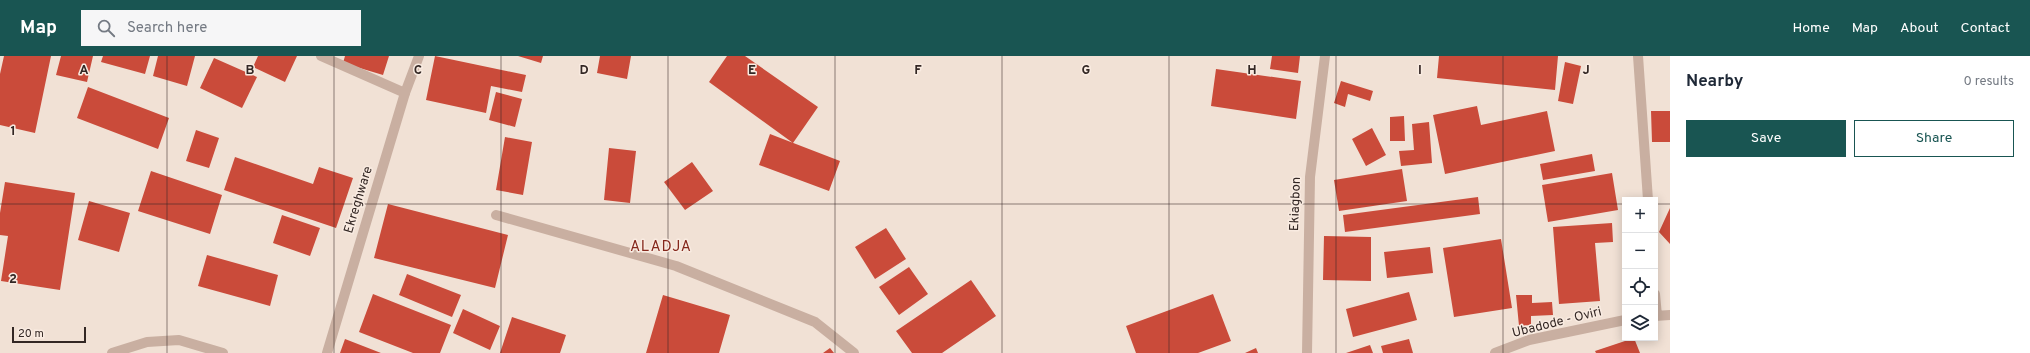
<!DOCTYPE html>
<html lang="en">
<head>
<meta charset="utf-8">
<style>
	:root { --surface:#fff; --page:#f6f6f7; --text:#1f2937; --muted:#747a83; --line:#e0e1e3; --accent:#195552 }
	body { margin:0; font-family:Overpass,sans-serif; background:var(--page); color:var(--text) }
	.controls { position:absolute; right:12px; bottom:12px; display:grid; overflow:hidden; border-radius:0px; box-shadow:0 2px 10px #0003 }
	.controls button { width:36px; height:36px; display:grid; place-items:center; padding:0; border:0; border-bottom:1px solid var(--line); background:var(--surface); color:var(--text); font:20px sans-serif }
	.scale { position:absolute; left:12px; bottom:10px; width:74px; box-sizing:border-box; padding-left:4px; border:2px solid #332724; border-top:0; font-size:11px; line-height:14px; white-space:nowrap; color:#332724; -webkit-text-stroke:3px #f9ebe1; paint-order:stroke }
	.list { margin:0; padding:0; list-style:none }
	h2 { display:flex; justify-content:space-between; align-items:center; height:52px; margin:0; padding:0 16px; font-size:17px }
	h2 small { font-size:13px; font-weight:400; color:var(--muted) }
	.actions { display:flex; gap:8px; padding:12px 16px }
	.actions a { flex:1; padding:9px 0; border:1px solid var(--accent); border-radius:0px; text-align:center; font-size:14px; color:var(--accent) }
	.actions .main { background:var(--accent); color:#fff }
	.icon { flex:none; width:22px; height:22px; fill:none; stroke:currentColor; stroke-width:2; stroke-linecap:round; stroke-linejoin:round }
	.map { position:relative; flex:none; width:1670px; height:297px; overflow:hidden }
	header { display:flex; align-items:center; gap:24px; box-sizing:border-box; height:56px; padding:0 20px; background:var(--accent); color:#fff }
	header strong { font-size:19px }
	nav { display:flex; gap:22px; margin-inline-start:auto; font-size:14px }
	.search { width:280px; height:36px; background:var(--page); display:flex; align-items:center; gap:10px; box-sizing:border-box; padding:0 14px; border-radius:0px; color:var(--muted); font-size:15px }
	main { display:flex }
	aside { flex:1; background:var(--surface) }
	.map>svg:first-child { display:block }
</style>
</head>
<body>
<header>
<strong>Map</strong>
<div class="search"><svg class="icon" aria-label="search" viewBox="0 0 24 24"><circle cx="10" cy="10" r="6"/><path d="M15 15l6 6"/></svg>Search here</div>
<nav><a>Home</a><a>Map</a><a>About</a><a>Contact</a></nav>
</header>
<main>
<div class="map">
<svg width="1670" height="297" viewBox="0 0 1670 297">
	<rect width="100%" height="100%" fill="#f1e1d5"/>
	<!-- building -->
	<path fill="#ca4b3a" d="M4,0H51L35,77L0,69V18Z
		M61,0H93L87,26L56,19Z
		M103,0H150L145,18L101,6Z
		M158,0H195L187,30L153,20Z
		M258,0H297L285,26L253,11Z
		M345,0H389L383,19L343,7Z
		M435,0L526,19L522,36L491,30L486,57L426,44Z
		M518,0H543L541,7Z
		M600,0H631L627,23L597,17Z
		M727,0H745L818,51L793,87L709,26Z
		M1272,0H1300L1298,17L1270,13Z
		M1439,0H1558L1555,34L1437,22Z
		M214,2L257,21L242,52L200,32Z
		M1565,6L1581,10L1573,48L1558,45Z
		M1216,13L1301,25L1296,63L1211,50Z
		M1341,25L1373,35L1370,45L1348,38L1345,51L1334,47Z
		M88,31L169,62L158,93L77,62Z
		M496,36L522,43L515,71L489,64Z
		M1477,50L1481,69L1547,55L1555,95L1445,118L1433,59Z
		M1651,55H1670V86H1652Z
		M1404,60L1405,85H1390V61Z
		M1429,66L1432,107L1401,110L1399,95L1414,94L1412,68Z
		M1372,72L1386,99L1366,110L1352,83Z
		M196,74L219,82L209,112L186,105Z
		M770,78L840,105L829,135L759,109Z
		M505,81L532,86L523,139L496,134Z
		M609,92L636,95L630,147L604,144Z
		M1592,98L1595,115L1543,124L1540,108Z
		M235,101L313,128L319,111L353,122L336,172L224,134Z
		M692,106L713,135L685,154L664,126Z
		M1402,113L1407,145L1339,155L1334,124Z
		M151,115L222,139L210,178L138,155Z
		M1612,117L1618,154L1548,166L1542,129Z
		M5,126L75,137L60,234L1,225L8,180L0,179V157Z
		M1478,141L1480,158L1345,176L1343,159Z
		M89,145L130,157L119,196L78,184Z
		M388,148L508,179L495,232L374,202Z
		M1670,152V188L1659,176Z
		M282,159L320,172L310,200L273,187Z
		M1612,167L1613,186L1595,187L1600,245L1559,248L1553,171Z
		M886,172L906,203L875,223L855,191Z
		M1324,180L1371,181V225L1323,224Z
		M1501,183L1512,252L1454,261L1443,192Z
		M1430,191L1433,217L1387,222L1384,196Z
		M207,199L278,219L270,250L198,230Z
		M909,211L928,238L899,259L879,231Z
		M407,218L461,239L452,261L399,239Z
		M971,224L996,260L942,297H912L896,275Z
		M1409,236L1417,264L1353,281L1346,253Z
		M373,238L451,269L440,297H413L359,276Z
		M1213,238L1231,285L1198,297H1136L1126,270Z
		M663,239L730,259L719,297H646Z
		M1516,239H1532V247L1552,246L1553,259L1531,260V269L1519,270Z
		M463,253L500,270L490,294L453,277Z
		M512,261L566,279L560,297H500Z
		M1634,282L1640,297H1596L1595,295Z
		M345,283L381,297H340Z
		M1409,283L1413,297H1383L1381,290Z
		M1370,289L1373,297H1346Z
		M830,292L834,297H823Z
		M1256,292L1258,297H1245Z"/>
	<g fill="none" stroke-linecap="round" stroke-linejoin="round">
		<!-- minor -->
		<path stroke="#c9afa1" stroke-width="10" d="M321,0L405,37
			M1638,0L1648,144
			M496,159L676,210L815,266L854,297
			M1655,238L1657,260
			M1655,260L1670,259
			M112,297L147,286L179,284L223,297
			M1307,297L1310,121L1325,0
			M1495,297L1529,284L1625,264"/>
		<!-- tertiary -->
		<path stroke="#c9afa1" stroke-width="10" d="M327,297L405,37L419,0"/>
	</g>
	<!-- grid -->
	<path fill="none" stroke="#332724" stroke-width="1" stroke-opacity="0.55" d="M167,0V297M334,0V297M501,0V297M668,0V297M835,0V297M1002,0V297M1169,0V297M1336,0V297M1503,0V297M0,148H1625M1655,148H1670"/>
	<g text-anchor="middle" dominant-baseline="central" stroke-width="3" stroke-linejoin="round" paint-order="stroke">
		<!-- street labels -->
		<g font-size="13" fill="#332724" stroke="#f9ebe1">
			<text transform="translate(359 144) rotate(-73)">Ekreghware</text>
			<text transform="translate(1296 148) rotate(-88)">Ekiagbon</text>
			<text transform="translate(1557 267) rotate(-14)">Ubadode - Oviri</text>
		</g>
		<!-- quarter labels -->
		<g font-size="15" letter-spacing="1" fill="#84271b" stroke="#f9ebe1">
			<text x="661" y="191">ALADJA</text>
		</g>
	</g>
	<g font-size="13" text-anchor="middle" font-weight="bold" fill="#332724" stroke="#f9ebe1" stroke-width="3" stroke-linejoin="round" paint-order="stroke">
		<text x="84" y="18">A</text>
		<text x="250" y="18">B</text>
		<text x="418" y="18">C</text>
		<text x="584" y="18">D</text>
		<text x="752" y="18">E</text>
		<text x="918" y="18">F</text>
		<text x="1086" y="18">G</text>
		<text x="1252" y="18">H</text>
		<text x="1420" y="18">I</text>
		<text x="1586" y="18">J</text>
		<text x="13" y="79">1</text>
		<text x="13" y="227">2</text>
	</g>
</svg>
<div class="controls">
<button>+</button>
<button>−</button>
<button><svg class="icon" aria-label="locate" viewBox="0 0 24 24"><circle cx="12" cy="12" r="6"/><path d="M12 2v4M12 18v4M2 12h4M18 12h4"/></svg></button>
<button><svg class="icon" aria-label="layers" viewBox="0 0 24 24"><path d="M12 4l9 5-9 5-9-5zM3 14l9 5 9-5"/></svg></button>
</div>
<div class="scale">20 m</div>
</div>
<aside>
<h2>Nearby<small>0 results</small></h2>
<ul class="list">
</ul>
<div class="actions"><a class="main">Save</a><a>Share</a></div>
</aside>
</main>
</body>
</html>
